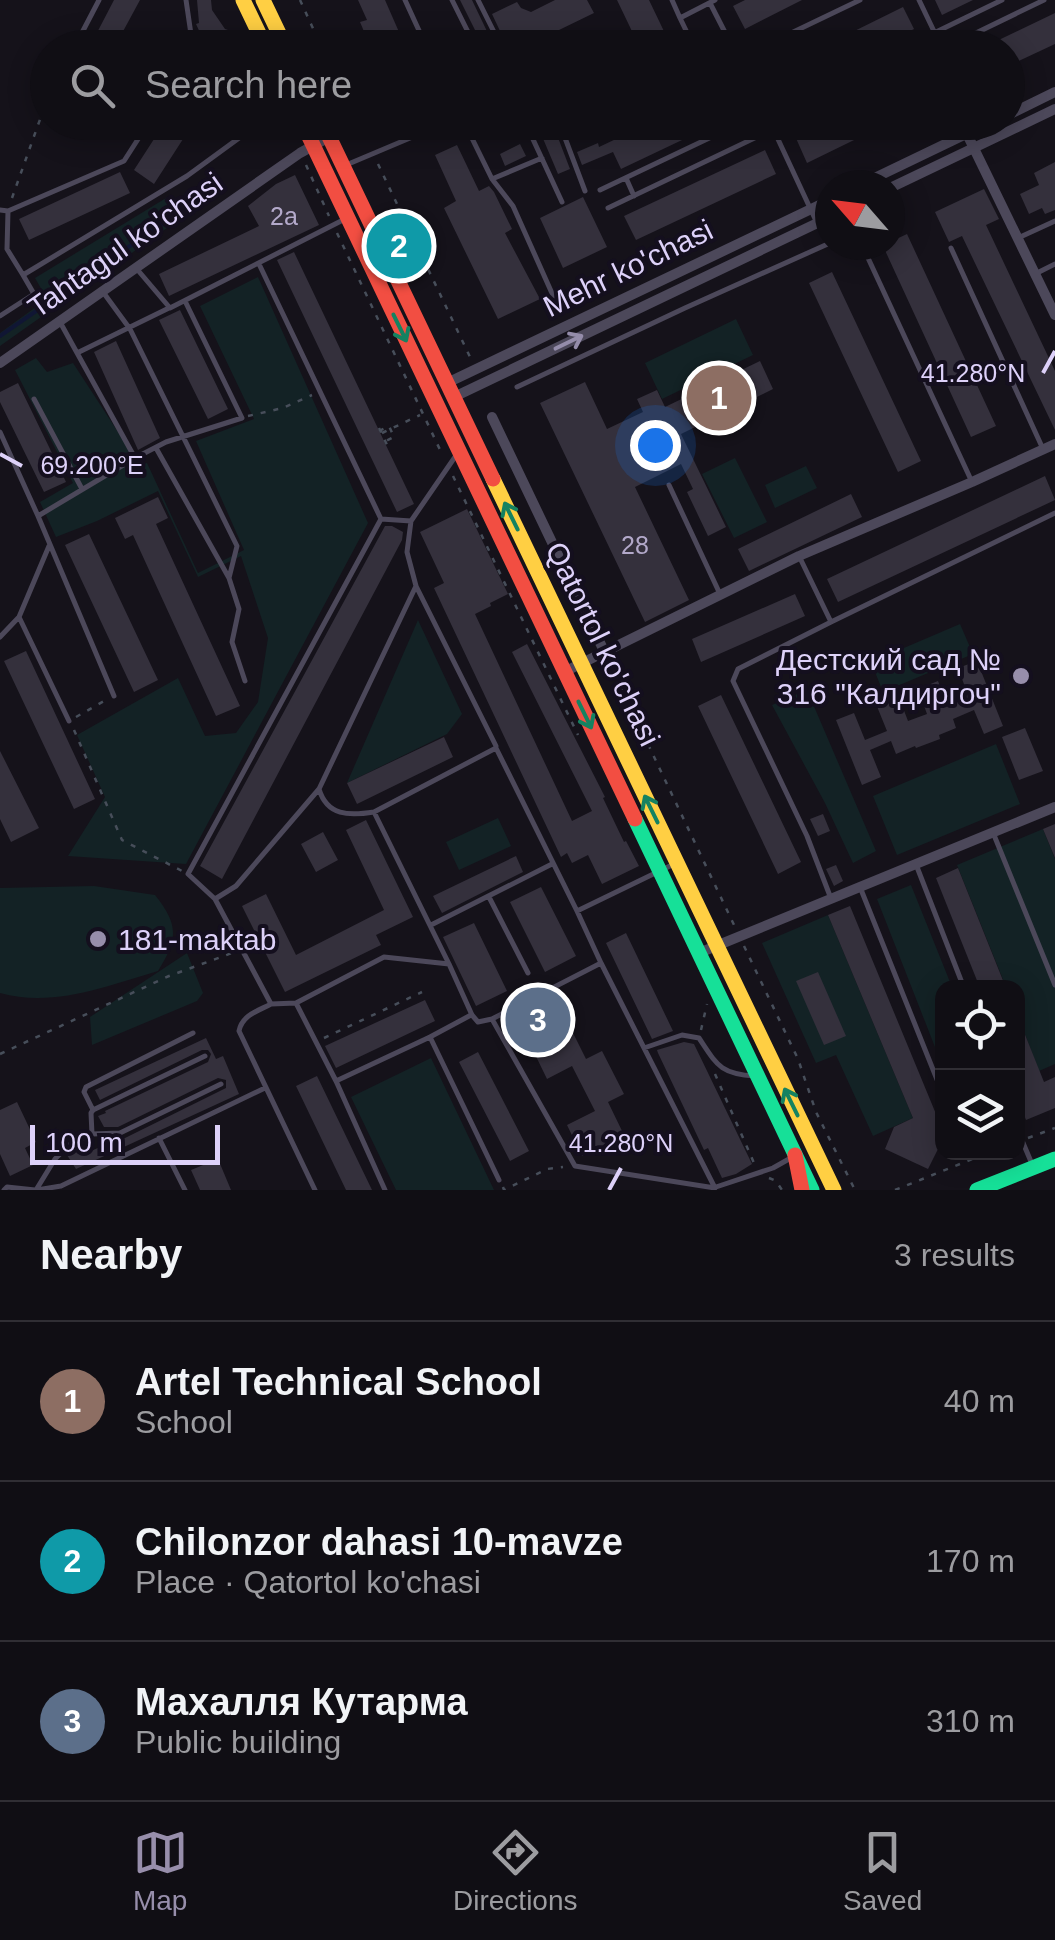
<!DOCTYPE html>
<html lang="en">
<head>
<meta charset="utf-8">
<style>
	:root { --surface:#100e14; --page:#1e1c22; --text:#f1f3f6; --muted:#9c9ca0; --line:#302e34; --accent:#978eab }
	body { margin:0; font-family:Arial,sans-serif; background:var(--page); color:var(--text) }
	.controls { position:absolute; right:30px; bottom:30px; display:grid; overflow:hidden; border-radius:20px; box-shadow:0 5px 25px #0003 }
	.controls button { width:90px; height:90px; display:grid; place-items:center; padding:0; border:0; border-bottom:2px solid var(--line); background:var(--surface); color:var(--text); font:50px sans-serif }
	.compass { position:absolute; left:815px; top:170px; width:90px; height:90px; border-radius:50%; background:var(--surface); box-shadow:0 5px 25px #0003; rotate:298deg }
	.scale { position:absolute; left:30px; bottom:25px; width:190px; box-sizing:border-box; padding-left:10px; border:5px solid #ddd1f9; border-top:0; font-size:28px; line-height:35px; white-space:nowrap; color:#ddd1f9; -webkit-text-stroke:8px #140f1e; paint-order:stroke }
	.you { position:absolute; left:655px; top:445px; width:35px; height:35px; margin:-25px; border:8px solid #fff; border-radius:50%; background:#1a73e8; box-shadow:0 0 0 15px #1a73e833 }
	.badge { display:grid; place-items:center; width:65px; height:65px; border-radius:50%; background:var(--accent); color:#fff; font-size:32px; font-weight:700 }
	.pin { position:absolute; translate:-50% -50%; border:5px solid #fff; box-shadow:0 2px 10px #0006 }
	.list { margin:0; padding:0; list-style:none }
	h2 { display:flex; justify-content:space-between; align-items:center; height:130px; margin:0; padding:0 40px; font-size:42px }
	h2 small { font-size:32px; font-weight:400; color:var(--muted) }
	.list li { display:grid; grid-template-columns:65px 1fr auto; gap:30px; align-items:center; box-sizing:border-box; height:160px; padding:0 40px; border-top:2px solid var(--line) }
	.list b { display:block; font-size:38px; white-space:nowrap }
	.list p { margin:0; font-size:32px; white-space:nowrap; color:var(--muted) }
	.list em { font-size:32px; font-style:normal; color:var(--muted) }
	.icon { flex:none; width:55px; height:55px; fill:none; stroke:currentColor; stroke-width:2; stroke-linecap:round; stroke-linejoin:round }
	.map { position:relative; flex:none; width:1055px; height:1190px; overflow:hidden }
	.search { position:absolute; background:var(--surface); box-shadow:0 5px 25px #0003; left:30px; right:30px; top:30px; height:110px; display:flex; align-items:center; gap:25px; box-sizing:border-box; padding:0 35px; border-radius:55px; color:var(--muted); font-size:38px }
	.sheet { height:610px; background:var(--surface) }
	nav { display:flex; justify-content:space-around; align-items:center; box-sizing:border-box; height:140px; border-top:2px solid var(--line); background:var(--surface); font-size:28px; color:var(--muted) }
	nav a { display:grid; justify-items:center; gap:5px }
	nav .on { color:var(--accent) }
	.map>svg:first-child { display:block }
</style>
</head>
<body>
<div class="map">
<svg width="1055" height="1190" viewBox="0 0 1055 1190">
	<rect width="100%" height="100%" fill="#15121a"/>
	<!-- green -->
	<path fill="#132225" d="M171,195L184,216L0,346V333L47,299L35,278Z
		M258,277L368,523L186,864L68,856L105,797L77,735L178,678L205,736L236,733L258,702L268,638L241,556L198,577L158,491L97,521L56,537L40,502L73,483L15,370L36,358L47,372L73,363L135,458L131,467L147,463L198,573L244,550L196,441L254,419L200,306Z
		M736,319L753,355L662,399L645,363Z
		M735,458L767,522L734,538L702,474Z
		M806,466L817,488L775,508L765,485Z
		M418,620L462,714L447,734L347,783Z
		M960,624L973,654L883,692L871,662Z
		M807,690L876,851L853,863L825,803L772,705Z
		M996,744L1020,804L897,855L873,796Z
		M498,818L511,846L459,870L446,842Z
		M1043,829L1055,859V1064L1039,1071L1018,1016V988L1006,987L957,865Z
		M911,885L952,987L942,988V1065L877,899Z
		M94,886L155,895C179,925 178,939 158,971C107,986 53,1008 0,993V888Z
		M828,915L913,1118L873,1136L836,1055L816,1063L762,943Z
		M187,953L203,993L197,1001L92,1045L90,1017Z
		M431,1058L494,1190H396L351,1097Z"/>
	<g fill="none" stroke-linecap="round" stroke-linejoin="round">
		<!-- stream -->
		<path stroke="#101634" stroke-width="4" d="M0,336L173,216"/>
	</g>
	<!-- building -->
	<path fill="#34303c" d="M114,0H140L114,48H89Z
		M197,0H211L212,10L225,29L231,31L236,37L235,48H207L196,24L199,23Z
		M358,0H385L406,48H371L360,22L367,20Z
		M460,0H472L495,48H484Z
		M555,0H587L594,13L522,48H508L492,14L517,2L521,8L531,12Z
		M617,0H649L672,48H640Z
		M745,0H802L745,29L733,6Z
		M935,0H973L942,15Z
		M903,7L914,29L876,48H820Z
		M1055,13V44L1008,66V48H982Z
		M716,33L724,48H699V43Z
		M165,122H194L154,184L134,170Z
		M536,122H552L570,169L558,174Z
		M652,122H720L621,169L613,152L582,165L577,152L598,143L599,147Z
		M823,122H891L807,163L795,136Z
		M520,144L526,156L505,166L500,154Z
		M457,145L479,191L489,186L494,192L512,229L505,233L540,299L498,319L444,208L456,201L435,155Z
		M765,150L776,174L636,240L624,216Z
		M1055,162V210L1045,214L1042,208L1029,214L1020,194L1039,185L1034,173Z
		M120,172L130,193L29,240L19,219Z
		M295,175L319,225L169,296L159,274L259,226L248,206L276,184Z
		M984,189L999,219L986,225L1055,371V430L962,236L949,242L935,212Z
		M583,197L607,247L563,268L540,218Z
		M398,233L409,254L400,258L390,237Z
		M907,234L996,426L971,437L883,246L890,245V242Z
		M294,252L414,504L397,512L277,260Z
		M832,272L921,461L898,472L809,283Z
		M180,310L228,409L208,419L159,320Z
		M116,341L160,438L138,450L94,352Z
		M760,361L773,389L681,434L726,527L708,536L687,492L693,489L681,464L635,487L689,600L645,622L540,403L585,382L607,429L643,412L637,399L657,390L665,407Z
		M18,383L66,482L44,492L0,402V392Z
		M1045,476L1055,500L838,602L827,579Z
		M851,494L862,517L749,571L738,549Z
		M158,497L168,518L156,524L240,706L216,716L133,535L125,539L115,518Z
		M467,509L508,594L490,603L491,606L475,614L572,821L592,811L512,652L527,644L605,797L603,798L624,842L626,841L639,866L602,884L588,855L572,863L567,853L561,857L434,588L444,583L420,532Z
		M385,526H392L403,532L402,540L222,879L200,866Z
		M89,534L158,680L134,692L65,545Z
		M795,594L805,616L701,662L692,639Z
		M26,651L95,799L74,809L4,661Z
		M977,661L1003,726L984,734L974,710L953,719L956,728L939,735L940,739L916,748L915,746L896,754L891,741L870,750L881,777L862,785L836,720L854,713L865,740L887,731L876,704L898,695L908,721L927,714L918,689L938,681L947,704L968,695L958,668Z
		M721,695L801,862L778,874L698,706Z
		M1025,728L1043,771L1019,780L1002,737Z
		M444,737L453,757L357,804L347,783Z
		M0,751L39,828L11,842L0,819Z
		M823,814L830,831L818,836L810,819Z
		M366,820L413,917L376,935L381,945L285,992L242,906L266,894L296,955L384,910L346,830Z
		M1055,824V858L1043,829Z
		M323,832L338,860L316,872L301,844Z
		M516,856L523,872L442,913L433,896Z
		M836,865L843,881L834,886L826,869Z
		M958,868L1006,988H980L936,878Z
		M541,887L576,956L545,972L510,902Z
		M850,906L936,1114L942,1103V1146L940,1145L928,1169L885,1149L894,1127L913,1118L828,915Z
		M474,923L507,991L476,1006L443,937Z
		M626,933L673,1031L652,1039L606,943Z
		M818,972L846,1036L824,1045L796,981Z
		M547,999L563,1033L571,1029L586,1059L602,1051L624,1094L608,1102L624,1135L582,1156L567,1125L595,1111L572,1066L547,1079L529,1042L522,1045L508,1018Z
		M425,1000L435,1021L336,1068L325,1046Z
		M1018,1017L1044,1082L1055,1077V1108L1026,1120L1018,1100Z
		M206,1038L216,1059L223,1056L239,1094L76,1169L67,1155L73,1150L84,1145L89,1152L111,1142L110,1140L123,1139L226,1088V1080L218,1078L118,1127H104L98,1116L106,1113L105,1111L208,1062L211,1054L208,1050H202L100,1100L95,1090Z
		M684,1042L694,1044L752,1164L736,1174L722,1178L708,1148L704,1150L658,1053L657,1050Z
		M478,1052L529,1151L510,1161L459,1062Z
		M317,1076L372,1190H346L296,1086Z
		M17,1102L36,1142L25,1148L33,1165L10,1176L0,1154V1110Z
		M218,1159L231,1190H200L191,1170Z"/>
	<g fill="none" stroke-linecap="round" stroke-linejoin="round">
		<!-- path -->
		<path stroke="#474e5a" stroke-width="2.5" stroke-dasharray="5 8" stroke-linecap="butt" d="M300,0L322,48
			M358,122L368,143
			M378,164L470,357
			M306,165L329,216
			M12,198L43,111
			M337,233L443,456
			M248,416L283,408L312,395
			M379,428L388,447
			M379,431L389,426L394,437L386,441
			M382,433L420,415
			M453,476L578,735
			M609,662L734,925
			M76,717L104,701
			M74,730L122,840L182,871
			M744,946L798,1059L816,1112L855,1190
			M701,1030L707,1004
			M324,1038L422,992
			M0,1054L169,976L232,953
			M715,1074L754,1163
			M1028,1138L1055,1128
			M769,1178L776,1181L782,1190
			M503,1187L504,1190L547,1169L563,1167
			M895,1190L990,1152"/>
		<!-- lane -->
		<path stroke="#4c485a" stroke-width="5" d="M186,0L193,48
			M405,0L427,48
			M452,0L476,48
			M478,0L502,48
			M672,0L680,18L715,0
			M919,0L942,48
			M710,3L733,48
			M680,18L693,45
			M74,48L99,0
			M760,48L860,0
			M903,48L1002,0
			M945,48L1044,0
			M45,105L48,100
			M464,122L492,179L513,206L555,300
			M525,122L562,202
			M559,122L585,191
			M770,122L817,223
			M346,165L448,122
			M626,178L634,196
			M492,179L542,158
			M600,190L743,122
			M608,208L788,122
			M0,210L8,211L124,161L149,122
			M8,211L7,249L23,275
			M1018,238L1055,221
			M862,245L972,482
			M951,248L1043,449
			M259,264L381,519
			M136,268L170,308L345,219
			M1035,274L1055,264
			M103,292L130,329L237,546L229,578L239,609L232,642L245,681
			M0,316L34,294L23,275L187,176L261,122
			M60,322L135,458L166,442L242,418L185,301
			M77,353L169,308
			M517,387L685,308L830,243
			M34,399L82,489
			M0,432L38,516L135,458
			M156,448L229,578
			M669,485L720,594
			M38,516L114,696
			M49,546L19,617L69,721
			M799,556L831,622L738,669L733,681L807,836L830,896
			M416,586L496,746
			M831,622L1055,513
			M0,637L19,617
			M319,789C327,816 349,816 374,812L496,748L577,911L674,864
			M994,835L1055,985
			M917,867L964,988
			M860,887L942,1092
			M489,897L528,973
			M215,899L236,886L319,789L416,586L407,552L411,521L457,454
			M577,911L601,963
			M431,925L552,864
			M449,964L472,1015L478,1022L492,1019L601,963L715,1188L575,1166L492,1019
			M296,1003L384,957L449,964L374,812
			M271,1004C258,1011 242,1015 239,1031L315,1190
			M430,1037L471,1015
			M644,1048L682,1035L699,1038C717,1065 720,1074 755,1076
			M336,1081L430,1037L499,1180
			M93,1110L84,1092L86,1087L193,1033
			M1018,1131L1032,1164
			M92,1134L91,1113L93,1110L205,1056
			M159,1138L185,1190
			M716,1187L773,1168L789,1159
			M4,1190L7,1187L35,1190
			M36,1190L55,1159L69,1145L92,1134L120,1133L221,1084
			M37,1190L61,1186L265,1088
			M385,1190L336,1081L296,1003L271,1004L215,899L188,874L381,519L411,521"/>
		<!-- street -->
		<path stroke="#4c485a" stroke-width="10" d="M1008,115L1055,92
			M967,134L1055,315
			M860,185L991,122
			M890,188L1055,109
			M0,363L300,153L329,137
			M447,383L830,200
			M454,397L830,217
			M492,417L604,651
			M564,672L799,556L972,482L1055,444
			M699,953L1055,807"/>
		<!-- fast -->
		<path stroke="#16e098" stroke-width="15" d="M635,819L812,1190
			M977,1190L1055,1159"/>
		<!-- slow -->
		<path stroke="#ffcf43" stroke-width="15" d="M243,0L266,48
			M263,0L286,48
			M493,479L834,1190"/>
		<!-- jam -->
		<path stroke="#f24e42" stroke-width="15" d="M302,122L635,819
			M322,122L493,479
			M795,1155L802,1190"/>
	</g>
	<!-- one-way arrows -->
	<defs><path id="oneway-shaft" d="M-6 0H5M1.5-3L5.5 0L1.5 3" fill="none" stroke-width="1.6" stroke-linecap="round" stroke-linejoin="round" transform="scale(2.5)"/></defs>
	<g stroke="#158261">
		<use href="#oneway-shaft" transform="translate(400 328) rotate(64)"/>
		<use href="#oneway-shaft" transform="translate(511 516) rotate(-116)"/>
		<use href="#oneway-shaft" transform="translate(585 715) rotate(64)"/>
		<use href="#oneway-shaft" transform="translate(651 809) rotate(-116)"/>
		<use href="#oneway-shaft" transform="translate(791 1102) rotate(-116)"/>
	</g>
	<use stroke="#948caa" href="#oneway-shaft" transform="translate(569 342) rotate(-26)"/>
	<!-- ticks -->
	<path fill="none" stroke="#ddd1f9" stroke-width="4" d="M1043,373L1055,351M0,454L22,466M609,1190L621,1168"/>
	<!-- markers -->
	<g fill="#978eab" stroke="#140f1e" stroke-width="4">
		<circle cx="1021" cy="676" r="10"/>
		<circle cx="98" cy="939" r="10"/>
	</g>
	<g text-anchor="middle" dominant-baseline="central" stroke-width="8" stroke-linejoin="round" paint-order="stroke">
		<!-- number labels -->
		<g font-size="25" fill="#b3a9ca">
			<text x="284" y="216">2a</text>
			<text x="635" y="545">28</text>
		</g>
		<!-- street labels -->
		<g font-size="30" fill="#ddd1f9" stroke="#140f1e">
			<text transform="translate(125 245) rotate(-35)">Tahtagul ko'chasi</text>
			<text transform="translate(628 268) rotate(-26)">Mehr ko'chasi</text>
			<text transform="translate(603 644) rotate(64)">Qatortol ko'chasi</text>
		</g>
		<!-- poi labels -->
		<g font-size="30" fill="#ddd1f9" stroke="#140f1e" text-anchor="end">
			<text x="1001" y="659">Дестский сад №<tspan x="1001" dy="34">316 "Калдиргоч"</tspan></text>
			<text x="118" y="939" text-anchor="start">181-maktab</text>
		</g>
	</g>
	<g font-size="25" text-anchor="middle" fill="#ddd1f9" stroke="#140f1e" stroke-width="8" stroke-linejoin="round" paint-order="stroke">
		<text x="973" y="382">41.280°N</text>
		<text x="92" y="474">69.200°E</text>
		<text x="621" y="1152">41.280°N</text>
	</g>
</svg>
<div class="controls">
<button><svg class="icon" aria-label="locate" viewBox="0 0 24 24"><circle cx="12" cy="12" r="6"/><path d="M12 2v4M12 18v4M2 12h4M18 12h4"/></svg></button>
<button><svg class="icon" aria-label="layers" viewBox="0 0 24 24"><path d="M12 4l9 5-9 5-9-5zM3 14l9 5 9-5"/></svg></button>
</div>
<svg class="compass" viewBox="-18 -18 36 36"><path d="M0-13l5 13h-10z" fill="#e53935"/><path d="M0 13l5-13h-10z" fill="#9c9ca0"/></svg>
<div class="scale">100 m</div>
<div class="you"></div>
<div class="pin badge" style="left:719px;top:398px;background:#8d6e63">1</div>
<div class="pin badge" style="left:399px;top:246px;background:#0f9aa8">2</div>
<div class="pin badge" style="left:538px;top:1020px;background:#5c6f8a">3</div>
<div class="search"><svg class="icon" aria-label="search" viewBox="0 0 24 24"><circle cx="10" cy="10" r="6"/><path d="M15 15l6 6"/></svg>Search here</div>
</div>
<section class="sheet">
<h2>Nearby<small>3 results</small></h2>
<ul class="list">
<li><span class="badge" style="background:#8d6e63">1</span><div><b>Artel Technical School</b><p>School</p></div><em>40 m</em></li>
<li><span class="badge" style="background:#0f9aa8">2</span><div><b>Chilonzor dahasi 10-mavze</b><p>Place · Qatortol ko'chasi</p></div><em>170 m</em></li>
<li><span class="badge" style="background:#5c6f8a">3</span><div><b>Махалля Кутарма</b><p>Public building</p></div><em>310 m</em></li>
</ul>
</section>
<nav>
<a class="on"><svg class="icon" aria-label="map" viewBox="0 0 24 24"><path d="M3 6l6-2 6 2 6-2v14l-6 2-6-2-6 2zM9 4v14M15 6v14"/></svg>Map</a>
<a><svg class="icon" aria-label="directions" viewBox="0 0 24 24"><path d="M12 3l9 9-9 9-9-9zM9 14v-3h6M13 9l2 2-2 2"/></svg>Directions</a>
<a><svg class="icon" aria-label="saved" viewBox="0 0 24 24"><path d="M7 4h10v16l-5-4-5 4z"/></svg>Saved</a>
</nav>
</body>
</html>
